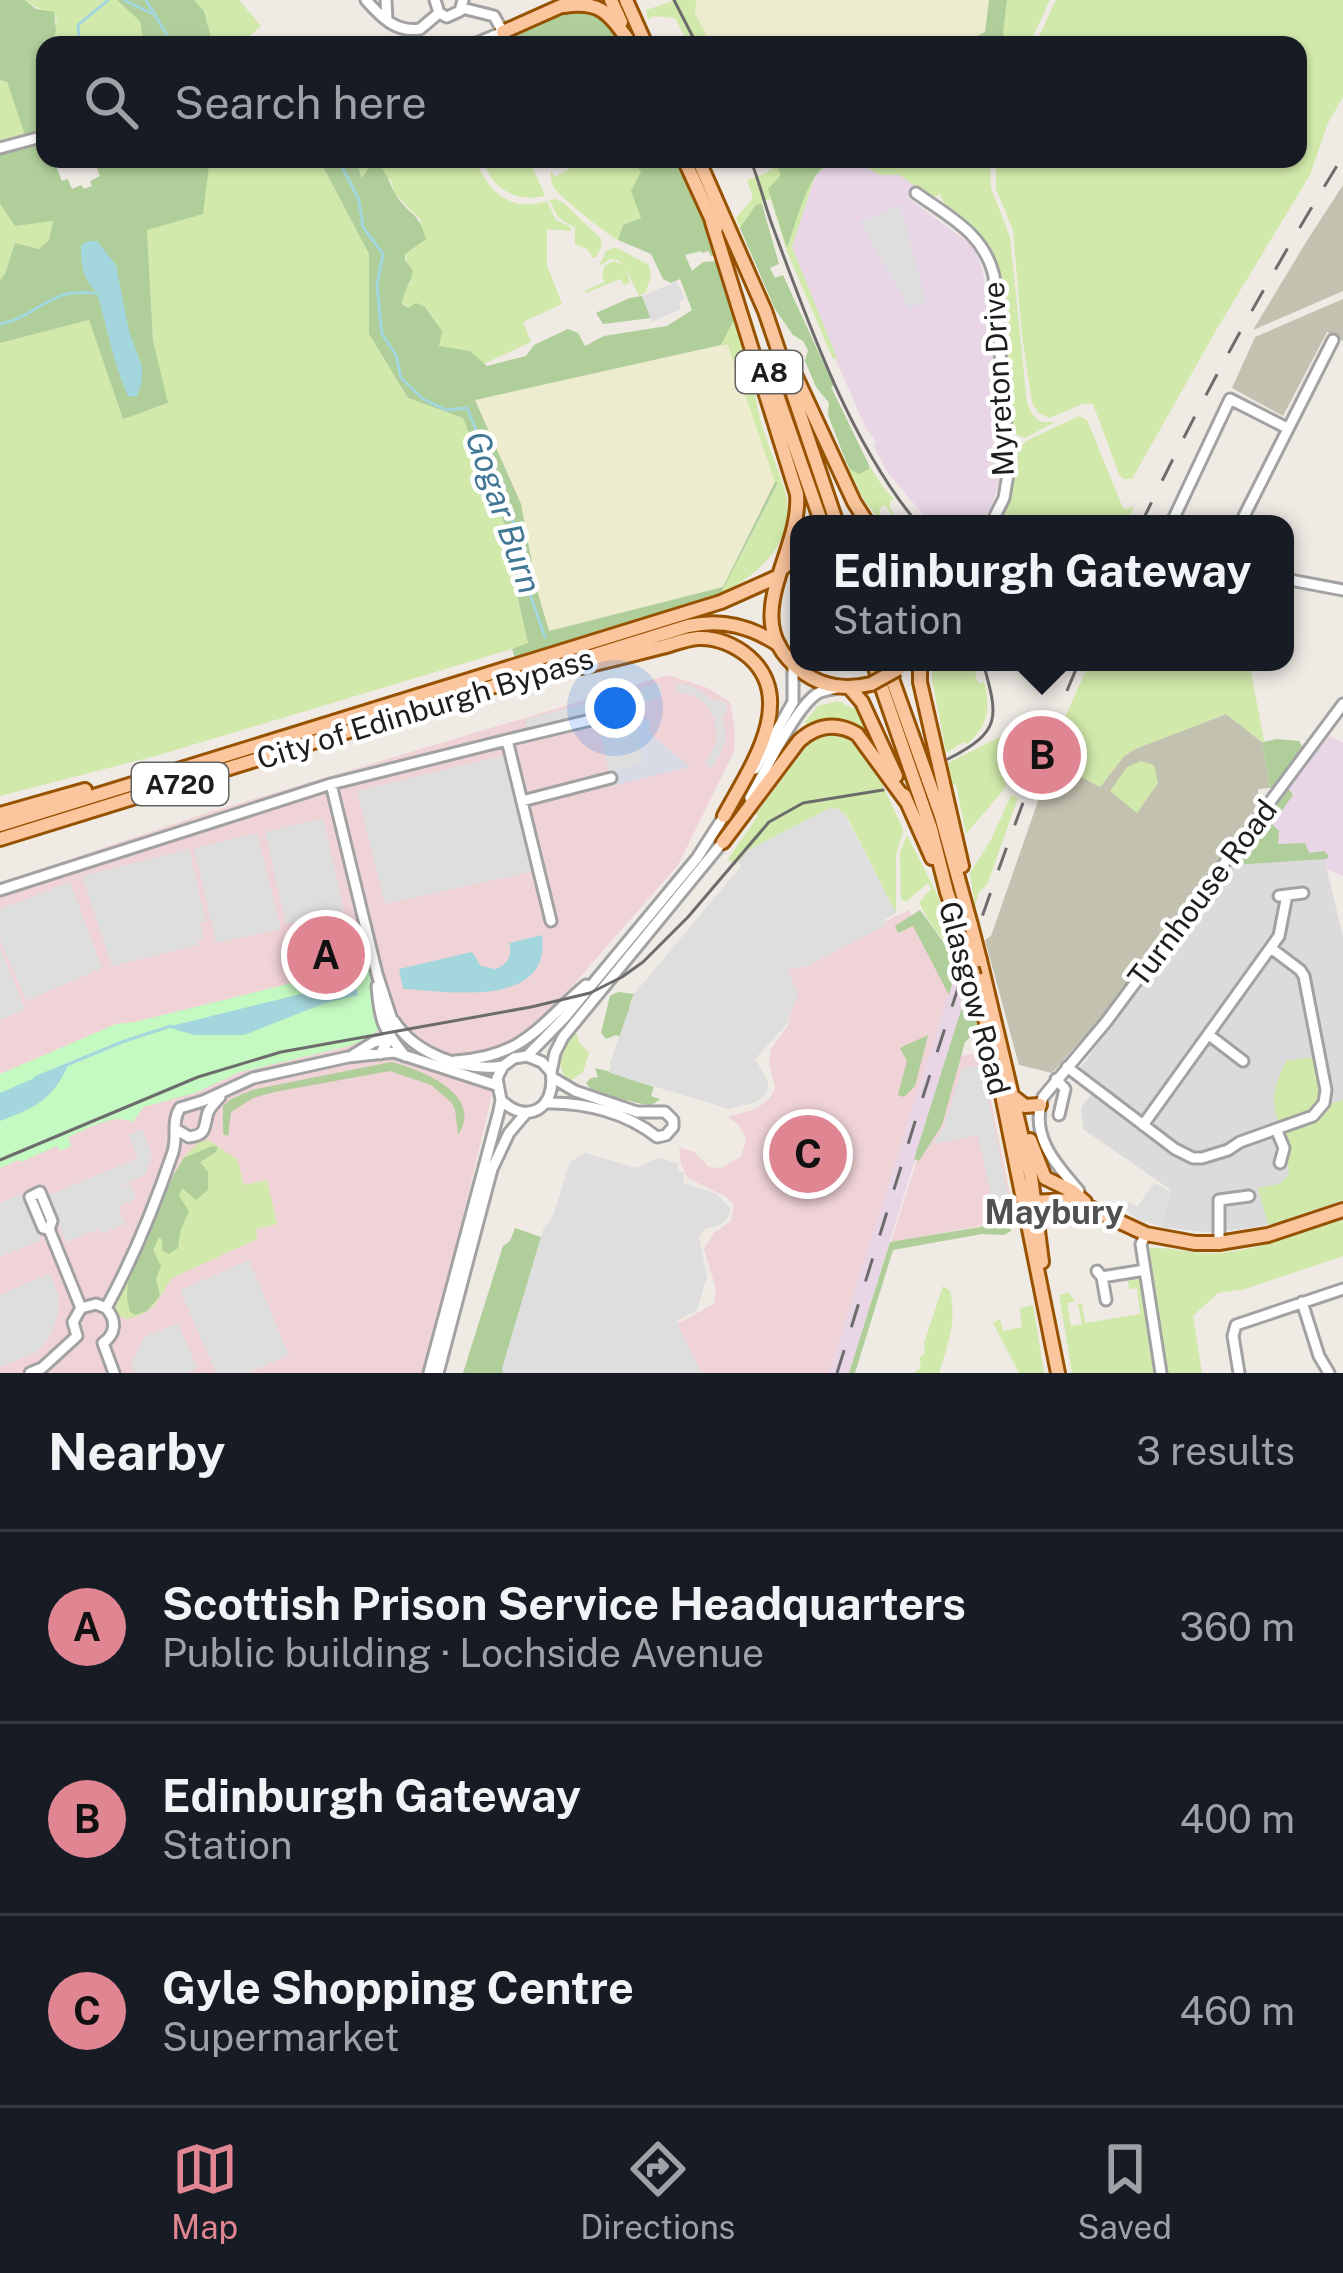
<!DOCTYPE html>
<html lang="en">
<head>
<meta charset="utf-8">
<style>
	:root { --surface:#171b24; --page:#20242c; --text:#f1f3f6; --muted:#9ea1a6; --line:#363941; --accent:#e08693 }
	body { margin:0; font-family:"Public Sans",sans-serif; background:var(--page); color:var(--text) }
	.you { position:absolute; left:615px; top:708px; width:42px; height:42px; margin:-30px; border:9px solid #fff; border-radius:50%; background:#1a73e8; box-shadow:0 0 0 18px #1a73e833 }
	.badge { display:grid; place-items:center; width:78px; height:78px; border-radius:50%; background:var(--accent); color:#111; font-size:39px; font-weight:700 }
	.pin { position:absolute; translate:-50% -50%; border:6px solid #fff; box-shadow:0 3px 12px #0006 }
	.popup { position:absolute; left:790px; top:515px; width:504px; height:156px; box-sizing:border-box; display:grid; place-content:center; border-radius:24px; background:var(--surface); filter:drop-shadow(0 3px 9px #0005); font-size:39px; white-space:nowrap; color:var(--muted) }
	.popup b { font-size:45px; color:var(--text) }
	.popup::after { content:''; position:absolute; left:50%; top:100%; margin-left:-24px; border:24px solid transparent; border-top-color:var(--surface) }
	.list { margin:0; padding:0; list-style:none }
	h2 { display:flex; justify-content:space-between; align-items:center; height:156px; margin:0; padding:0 48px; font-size:51px }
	h2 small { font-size:39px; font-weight:400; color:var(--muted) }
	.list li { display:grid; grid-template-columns:78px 1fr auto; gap:36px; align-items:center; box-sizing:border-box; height:192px; padding:0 48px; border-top:3px solid var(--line) }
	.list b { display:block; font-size:45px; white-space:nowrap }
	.list p { margin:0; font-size:39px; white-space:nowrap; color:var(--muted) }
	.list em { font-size:39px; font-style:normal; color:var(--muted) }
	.icon { flex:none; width:66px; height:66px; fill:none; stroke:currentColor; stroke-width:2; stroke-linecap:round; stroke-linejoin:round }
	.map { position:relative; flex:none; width:1343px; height:1373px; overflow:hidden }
	.search { position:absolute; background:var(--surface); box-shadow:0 3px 9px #0004; left:36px; right:36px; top:36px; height:132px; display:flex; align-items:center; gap:30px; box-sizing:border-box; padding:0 42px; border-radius:24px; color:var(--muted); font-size:45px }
	.sheet { height:732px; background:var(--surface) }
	nav { display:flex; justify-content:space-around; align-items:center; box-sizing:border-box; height:168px; border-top:3px solid var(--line); background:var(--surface); font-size:33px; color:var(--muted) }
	nav a { display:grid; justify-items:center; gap:6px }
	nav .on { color:var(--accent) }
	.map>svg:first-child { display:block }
</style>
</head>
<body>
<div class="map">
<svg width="1343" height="1373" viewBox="0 0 1343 1373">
	<rect width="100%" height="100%" fill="#efeae4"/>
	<!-- residential -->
	<path fill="#dcdbdb" d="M1324,857L1343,937V1200L1268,1225L1243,1229L1203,1232L1161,1227L1171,1190L1083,1129L1081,1108L1098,1084L1083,1073L1081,1067L1229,864Z"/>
	<!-- commercial -->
	<path fill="#f0d3d6" d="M668,675L708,688L730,702L735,730L734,752L678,865L498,1071L425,1373H0V883L197,816Z
		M909,910L951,988L829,1373H700L675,1325L714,1304L716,1289L704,1249L714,1233L731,1221L734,1205L726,1197L688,1178L681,1165L679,1147L694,1152L709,1167L721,1168L741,1157L746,1139L739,1125L728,1117L756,1109L770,1098L775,1088L769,1063L771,1049L788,1025L794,996L785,970Z
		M981,1053L1013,1209L1008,1221L891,1242L921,1147L959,1056Z"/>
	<!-- industrial -->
	<path fill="#e8d6e7" d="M834,159H890L923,182L912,201L969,243L979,258L984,277L1001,454L999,481L991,509L976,524H931L888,473L874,447L876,441L866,429L787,248L814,174Z
		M1329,736L1343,743V876L1327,869L1323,857L1229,864Z
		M962,962L968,988L849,1373H829L955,973Z"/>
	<!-- construction -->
	<path fill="#c3c1af" d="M1343,185V291L1253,330L1308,239Z
		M1343,299V341L1327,332L1283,416L1232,388L1255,337Z
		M1226,714L1262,742L1270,788L1258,789L1259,803L1100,1019L1052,1073L1019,1065L985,940L991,936L1052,761L1100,787L1124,756L1135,749Z"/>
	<!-- farmland -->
	<path fill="#eeeccf" d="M696,0H989L985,32L960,45H711L695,13Z
		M728,344L775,482L723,587L549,631L474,399Z"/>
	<!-- grass -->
	<path fill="#d1e9aa" d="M25,0H117L141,21L144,45H52L57,19C46,10 36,8 25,0Z
		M194,0H239L261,26L240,45H213L204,11Z
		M676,0H696L695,13L711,45H689L675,18L653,16L648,20L646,10Z
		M1007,0H1050L1029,45H1010L1003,33Z
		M1056,0H1343V97L1328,123L1310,175L1218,327L1132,479H1124L1119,474L1093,404H1083L1049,418L1038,412L1032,403L1022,335L1013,230L996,189V159H1298V45H1035Z
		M0,80L7,82L25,135L0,140Z
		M227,159H319L369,254V334L408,398L463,418L511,541L517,595L528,644L159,755L0,796V343L89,320L123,418L167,404L153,341L147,230L209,165Z
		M355,159H475C488,191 509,213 547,201L556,220L569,226L572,231L547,229V265L562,304L523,322L531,342L484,364L470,351L438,346L437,323L425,307L408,308L402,303L403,292L411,283L405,253L414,248L421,220L395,194L391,180L363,179Z
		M482,159H529L545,196C514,203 492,188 482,159Z
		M580,159H631L641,172V218L623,225L618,240C605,233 564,200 555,189C550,182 551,178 551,170L555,177L569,169L567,164Z
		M785,159H990L991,188L1010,237L1027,403L1032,414L1040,422H1055L1025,438L1017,435L1014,430L999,279C996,262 992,247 980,234C967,219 945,212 940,194L931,198L900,175H880L855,160L837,161L828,164L815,176L792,247L837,358L833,359L786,249L771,199L762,201L764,209L761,204L756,206L740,228L736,218L753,198L747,180L764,174Z
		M556,199L565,204L600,238L602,246L596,257L593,258L587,249L575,244V228L558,217L549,200Z
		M0,204L15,226L53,220L49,240L39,249L15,243L5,274L0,280Z
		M615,247L649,265L651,275L646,292L639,296L625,267L630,282L624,285L620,279L586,293L585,291L604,282L602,275L605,265L614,261L623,265L618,260L611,259L599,266L606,251Z
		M735,318C741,336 747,354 752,373C755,385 755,398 758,410C764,438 777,464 785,491C799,538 760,575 721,593L778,484L775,482L728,345H721Z
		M1079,416L1087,420L1123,508L1127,509L1134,506L1127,524H1001L1015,479L1018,449L1028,440Z
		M845,459L850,469L869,470V465L882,486L894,499L890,501V508L901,524L884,505L879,509L881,518H887L884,524C865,506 854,483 845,459Z
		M932,662H972L978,683L984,682C991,708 988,726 967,744L964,742L946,753L932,679Z
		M1109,662H1249L1264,740L1262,742L1226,714L1135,749L1124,756L1100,787L1052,761L1058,762L1069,725L1063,722L1088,666Z
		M838,701L852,708L855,706L878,748L876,750L861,733L811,726L804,723L818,706Z
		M832,733C869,741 884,792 901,824L903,831L896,855V913L846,815L738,861L736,866L728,859L758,816L756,814L809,743L819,736Z
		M1008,733L1013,751L1010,759L1001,766L1006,787L966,834L956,784L953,785L948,763Z
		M1141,761L1154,765L1158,783L1137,813L1110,791L1127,767Z
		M1011,795L1018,798L987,885L979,892L975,906L970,873L991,840Z
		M907,835L937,894L959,950C941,943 927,919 919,902L931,889L928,883L907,901L901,900L900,852Z
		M575,1029L579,1042L589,1053L583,1072L569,1082C553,1064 562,1046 575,1029Z
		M1316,1057C1325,1106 1326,1107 1279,1123C1269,1098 1275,1085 1286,1061Z
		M1343,1100V1200L1268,1225L1258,1188L1280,1184L1289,1174L1284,1134L1320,1119L1330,1104Z
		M208,1140L237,1159L244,1185L267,1180L277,1224L256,1229L257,1239L172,1278C157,1299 156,1314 125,1319L116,1312V1302L182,1159L199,1142Z
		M1343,1220V1256L1245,1289L1218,1293L1193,1316L1202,1373H1167L1147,1254L1151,1248C1173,1247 1196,1255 1220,1253C1261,1250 1303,1232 1343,1220Z
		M1136,1278L1143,1282L1158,1373H1072L1059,1295L1069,1293L1075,1301L1067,1303L1071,1326L1082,1324L1078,1304H1082L1085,1323L1140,1314L1137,1288L1129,1289L1128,1279Z
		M943,1286L950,1291C957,1322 948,1344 939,1373H913L921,1368L919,1358L925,1353L924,1343Z
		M1033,1305L1044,1373H1019L993,1323L1000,1319L1003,1331L1022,1327L1020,1308Z"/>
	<!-- forest -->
	<path fill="#afce99" d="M0,0H25L36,9L54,12L56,30L52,45H45L42,70L45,76V132L25,135L7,82L0,80Z
		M117,0H194L204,11L213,45H144L140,21Z
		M989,0H1007L1003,33L1010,45H960L985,32Z
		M584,4L610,18L627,45H554L550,37L530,45H511L512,34L568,6Z
		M45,141V159H53L62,181L68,179L72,189L81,185L84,189L92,186L90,181L100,176L96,166L102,163L101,159H227L209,165L203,214L147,230L153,341L168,403L123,419L89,320L0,343V280L5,274L15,243L39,249L49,240L53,221L15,226L0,204V152Z
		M319,159H355L362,178L370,166H380C388,176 390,185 396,195C409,216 418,210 426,239L405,254V260L413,271C411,284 403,291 402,304L408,308L416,303L425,307L442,331L439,346L470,351L487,366L526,356L534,345L568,329L578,333L585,346L604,336L667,326L692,310L680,279L671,283L663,279L651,254L618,240L623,225L641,218L631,191L641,172L631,159H680L720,255L711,256L708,251L703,253L701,251L685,255L692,271L703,262L718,261L735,318L721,345L475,400L521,504L537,590L549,631L723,587L775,482L778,483L721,593L515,658L512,649L528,643L517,595L511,541L463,418L408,398L369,334V254Z
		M766,159H835C807,170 797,221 787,248L768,189L781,175L777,166Z
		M762,204L779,264L770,268L775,278L783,275L834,386L831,387L834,393L869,465V469L859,474L850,469L845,459L828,415L829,403L816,387L805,361L808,350L803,341L793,335L775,309L740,228L756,205Z
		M642,296L651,318L603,324L596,313L630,298Z
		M1277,739L1299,741L1303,748L1302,754L1277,786L1270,788L1262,742Z
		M1289,789L1293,795L1272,824L1279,831L1278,844L1305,843L1309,853L1324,851L1329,856L1326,859L1232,865V858Z
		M920,910L947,947L961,957L962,962L955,973L949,995L913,926L898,933L895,926Z
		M968,988L978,1029L965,1042L942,1125L919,1161L914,1159Z
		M618,992L634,994L630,1004L626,1078L654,1087L651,1096L660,1099C657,1101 654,1104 651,1105C648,1106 595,1093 593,1091C590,1089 588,1085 586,1083L591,1078L598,1077L595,1068L611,1072L610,1064L620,1037L616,1035L606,1039L601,1033L610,996Z
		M928,1035L915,1086L904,1097L898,1095L907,1061L900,1048Z
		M391,1062C421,1069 485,1095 458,1135L455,1109L451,1102L431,1085L390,1071L274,1092L253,1098L231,1112L228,1136L223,1134V1106L231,1099L252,1090Z
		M212,1146L218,1147L216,1152L200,1162L208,1172V1190L196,1200L182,1188L179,1196L189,1211L180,1232L178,1248L169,1254L162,1250V1240L159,1237L153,1250L161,1266L156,1279L160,1296L147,1311L135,1315L130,1312L127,1297L128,1283L173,1176L184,1158Z
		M1010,1222L1011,1231L1004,1235L982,1234L893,1250L855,1373H849L890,1242Z
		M515,1228L541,1237L502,1369L503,1373H463L503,1246L510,1241Z"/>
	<!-- park -->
	<path fill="#c4f9c1" d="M368,964L379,1029L368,1038L349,1046L240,1072L195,1093L143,1107L133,1122C113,1112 88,1129 68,1137L71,1146L60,1151L57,1146L21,1162L18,1160L0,1168V1074L116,1024L135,1022Z"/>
	<!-- parking -->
	<path fill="#dedede" d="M900,205L926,301L909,308L860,222Z
		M677,281L685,299L680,301V309L652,322L642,296Z
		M659,683L662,695L624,712L529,735L525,720Z
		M677,683L693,686L713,700H722L728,706L723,720L726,739L721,754L711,769L705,764L715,745L717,734L714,718L708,707L695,696L676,691Z
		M624,721L628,725L635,726L644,764L609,772L598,725Z
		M506,755L535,871L385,904L357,791Z
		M830,808L839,809L845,815L896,913L884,920L886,925L807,966L788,970L798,995L786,1025L755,1059L768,1081L767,1093L756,1102L729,1109L610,1073V1064L634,994L741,866L738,862L748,850Z
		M323,818L344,910L286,924L265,832Z
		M257,833L281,929L216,943L194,848Z
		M189,849L206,922L200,923L203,938L198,941L199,945L112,966L82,876Z
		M70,882L102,968L26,1001L0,939V909Z
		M0,947L25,1009L0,1020Z
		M976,1065L982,1070L995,1131L1011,1212L1007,1219L998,1220L991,1217L989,1207L992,1201L978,1135L933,1144L943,1129L962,1069Z
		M142,1129L152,1156L145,1175L113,1189L130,1184L136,1199L118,1207L125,1224L102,1234L99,1229L66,1242L47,1196L138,1158L128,1135Z
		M585,1153L636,1168L659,1158L679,1164L677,1170L685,1173L683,1183L717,1194L731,1209L727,1219L718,1226L705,1229L699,1237L707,1277L697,1310L676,1321L702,1373H503L502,1369L544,1227L552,1219L570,1162Z
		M1154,1183L1170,1191L1161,1226L1138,1220L1125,1208L1129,1202L1137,1207Z
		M22,1194L41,1240L0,1257V1203Z
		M249,1260L289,1355L248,1373H216L180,1290Z
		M50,1273L59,1297V1310L50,1337L37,1352L0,1367V1295Z
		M178,1323L197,1368L187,1373H134L131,1365L144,1337Z"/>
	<!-- plaza -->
	<path fill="#d8dae5" d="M642,716L652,725H649L650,733L690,767L613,786L609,772L643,764L635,726L641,722Z"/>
	<!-- water -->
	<path fill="#a4d7dd" d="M89,241H97L116,265L129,331L142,366V381L137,397L128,396C114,365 108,332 99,300C95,287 97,294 89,283C81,271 81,259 81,245Z
		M542,935C552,1010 447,991 403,989L399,969L472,952L481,966L495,969C507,965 513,956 509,943Z
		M354,981L358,995L325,1003L244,1035H194L167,1027Z
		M69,1063C54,1099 35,1108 0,1121V1093Z"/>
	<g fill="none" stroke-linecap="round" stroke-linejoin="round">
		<!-- stream -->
		<path stroke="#a4d7dd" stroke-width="3" d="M124,0L151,13
			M146,0L173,45
			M79,45L78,25L108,0
			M338,159L359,200L363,227L383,254L377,285L382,334L396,355L401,378L423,399L446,410L467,408L511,514L523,559L525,580L545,637
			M0,324C25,320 42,301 66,294C76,291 87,293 97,293
			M35,1078L122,1042L171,1026"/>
		<defs>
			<path id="minor" d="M366,0C381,17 396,33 420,29L439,13
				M386,0L387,20
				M435,0L439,13L447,17L460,11L463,0
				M462,8L494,16L503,32L472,45
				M0,148L45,136
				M916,193C949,217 984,233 994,276L1009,468L1004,498L991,524
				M1171,524L1230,399L1287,428
				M1240,524L1333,340
				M1285,579L1343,590
				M755,769L793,702V664
				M331,784L377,974L391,1017L390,1038L380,1054
				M750,798C764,774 795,707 818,693C824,690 830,690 837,688
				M522,801L611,778
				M0,890L331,784L507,740
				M1279,896L1303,893
				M551,921L507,740L624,712L634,715
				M377,986C380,1023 383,1028 405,1056
				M394,1021C415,1054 464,1072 503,1066
				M1209,1035L1243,1061
				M353,1055L374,1042L392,1038
				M455,1061C525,1056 537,1027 586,985
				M1067,1067L1175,1149L1193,1158H1202L1228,1150L1240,1142L1313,1116L1324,1103L1326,1090L1304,976L1300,970L1271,948
				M551,1072L555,1053L563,1037L726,838
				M1056,1079L1065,1089L1059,1115
				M501,1100C527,1126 557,1108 551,1072L542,1062L527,1056
				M546,1103C585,1102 627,1113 657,1137L666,1135L673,1127V1120L665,1112H637L575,1091L553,1078
				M1143,1125L1279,936L1287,895
				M1276,1129L1284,1148L1280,1163
				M177,1130L189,1137C205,1135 204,1130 207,1116C208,1109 215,1102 220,1097
				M1079,1191C1055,1163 1029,1135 1043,1097L1106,1022L1343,704
				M49,1229L52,1221L40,1192L30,1197L43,1228L49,1229L81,1308
				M1146,1234L1141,1244L1161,1373
				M1219,1243V1200L1249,1196
				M1097,1271L1102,1277L1106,1300
				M1102,1277L1145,1270
				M1302,1302L1319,1356L1329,1373
				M106,1308C133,1259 155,1205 173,1152C178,1136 171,1122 180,1108L203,1101L253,1078L348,1057L394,1052L496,1085
				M77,1336L73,1322L81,1308L96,1304L106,1308
				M103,1343C116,1334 117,1320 106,1308
				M103,1343L114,1373
				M30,1373L42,1368L77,1336
				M429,1373L499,1111L501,1100L497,1078L503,1066L514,1058L527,1056L566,1016L697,858L726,813
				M438,1373L492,1169L509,1133L526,1113
				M1239,1373L1233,1336L1236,1325L1343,1289"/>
			<path id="major" d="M611,0L621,22
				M626,0L646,45
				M564,6C601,0 609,14 629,41
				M503,32L568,3
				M684,159L716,229
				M698,159L765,311L837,524
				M712,222L797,494C802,555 735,619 800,670C821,687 846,690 871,684
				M767,366L822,524
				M791,366L854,502L868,524
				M782,569L799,553
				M873,662L931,829L947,892L965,943
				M886,662L941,816L971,925
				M920,662V682L962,866
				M581,667C608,661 635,654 662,647C674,644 685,639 698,638C716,637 735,645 749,657C799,701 748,771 724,816
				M849,687L862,702L896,776
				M904,795L932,858
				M0,814L85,790
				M0,825L721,602L777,577
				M0,839L688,626C723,619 750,626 779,645
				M723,842L799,741C817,725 836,722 857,734L906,801
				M980,960L1031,1176L1042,1262
				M974,976L993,1050L1058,1373
				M1015,1098L1025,1106L1040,1105
				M1030,1140L1045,1178L1072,1191L1085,1202
				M1030,1202L1073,1200L1146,1234L1195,1243H1219L1268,1235L1343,1210"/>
		</defs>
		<!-- minor casing -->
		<use href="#minor" stroke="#a2a2a2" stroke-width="15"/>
		<!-- major casing -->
		<use href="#major" stroke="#975201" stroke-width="18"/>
		<!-- minor -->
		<use href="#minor" stroke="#fff" stroke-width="9"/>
		<!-- major -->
		<use href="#major" stroke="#fbc69d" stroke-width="12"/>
		<!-- tram -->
		<path stroke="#6c6c6c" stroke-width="3" d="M674,0L697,45
			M750,159C760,182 765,207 774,230C810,328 851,444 918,524
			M948,759C1003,731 998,717 983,662
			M0,1160L198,1077L281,1052L531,1007L590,993L622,977L643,962L688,917L769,822L803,803L883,790"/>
		<!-- rail -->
		<path stroke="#6c6c6c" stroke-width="3" stroke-dasharray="24 24" stroke-linecap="butt" d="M1141,524C1202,397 1269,276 1343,156
			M837,1373C912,1134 981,893 1079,662"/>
		<defs>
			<path id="major-bridge" d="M871,684L898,669
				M971,925L980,960
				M965,943L974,976"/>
		</defs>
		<!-- major-bridge casing -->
		<use href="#major-bridge" stroke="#975201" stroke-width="18" stroke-linecap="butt"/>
		<!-- major-bridge -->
		<use href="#major-bridge" stroke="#fbc69d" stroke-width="12"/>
	</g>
	<g text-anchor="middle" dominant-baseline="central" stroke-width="9" stroke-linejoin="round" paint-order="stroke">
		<!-- shield labels -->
		<g fill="#fff" stroke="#626262" stroke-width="3">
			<rect x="736" y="351" width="66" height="42" rx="9"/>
			<rect x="132" y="763" width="96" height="42" rx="9"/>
		</g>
		<g font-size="27" font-weight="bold" fill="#1e1e1e">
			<text x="769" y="372">A8</text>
			<text x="180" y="784">A720</text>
		</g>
		<!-- street labels -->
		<g font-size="30" fill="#1e1e1e" stroke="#fff">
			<text transform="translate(998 379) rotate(-93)">Myreton Drive</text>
			<text transform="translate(425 708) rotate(-17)">City of Edinburgh Bypass</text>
			<text transform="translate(1202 893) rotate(-53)">Turnhouse Road</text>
			<text transform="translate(975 998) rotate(75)">Glasgow Road</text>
		</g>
		<!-- water labels -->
		<g font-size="33" font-style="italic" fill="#427796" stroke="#fff">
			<text transform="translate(504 512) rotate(71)">Gogar Burn</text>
		</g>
		<!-- neighbourhood labels -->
		<g font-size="33" font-weight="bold" fill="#515151" stroke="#fff">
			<text x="1054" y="1212">Maybury</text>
		</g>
	</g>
</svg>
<div class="you"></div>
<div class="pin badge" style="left:326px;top:955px">A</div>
<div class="pin badge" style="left:1042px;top:755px">B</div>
<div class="popup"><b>Edinburgh Gateway</b>Station</div>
<div class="pin badge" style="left:808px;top:1154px">C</div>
<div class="search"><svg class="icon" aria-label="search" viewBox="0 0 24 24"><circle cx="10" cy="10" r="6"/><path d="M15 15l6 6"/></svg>Search here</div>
</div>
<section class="sheet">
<h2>Nearby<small>3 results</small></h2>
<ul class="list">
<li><span class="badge">A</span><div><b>Scottish Prison Service Headquarters</b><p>Public building · Lochside Avenue</p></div><em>360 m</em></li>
<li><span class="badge">B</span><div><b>Edinburgh Gateway</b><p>Station</p></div><em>400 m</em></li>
<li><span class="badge">C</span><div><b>Gyle Shopping Centre</b><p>Supermarket</p></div><em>460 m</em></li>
</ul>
</section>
<nav>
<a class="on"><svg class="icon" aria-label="map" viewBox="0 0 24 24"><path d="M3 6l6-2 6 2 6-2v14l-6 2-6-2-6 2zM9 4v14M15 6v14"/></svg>Map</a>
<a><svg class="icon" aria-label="directions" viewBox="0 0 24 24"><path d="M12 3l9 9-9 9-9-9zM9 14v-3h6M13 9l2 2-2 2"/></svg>Directions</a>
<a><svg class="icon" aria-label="saved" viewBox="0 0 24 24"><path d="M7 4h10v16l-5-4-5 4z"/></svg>Saved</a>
</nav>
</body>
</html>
